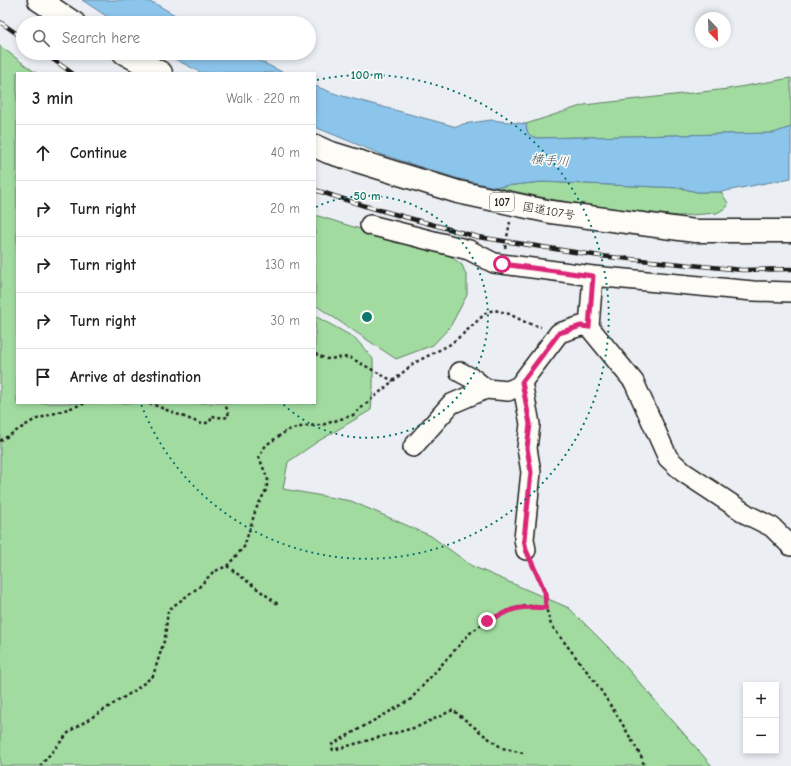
<!DOCTYPE html>
<html lang="en">
<head>
<meta charset="utf-8">
<style>
	:root { --surface:#fff; --page:#f6f6f6; --text:#222; --muted:#767676; --line:#e0e0e0 }
	body { margin:0; font-family:"Comic Neue","Klee One",sans-serif; background:var(--page); color:var(--text) }
	.controls { position:absolute; right:12px; bottom:12px; display:grid; overflow:hidden; border-radius:0px; box-shadow:0 2px 6px #0003 }
	.controls button { width:36px; height:36px; display:grid; place-items:center; padding:0; border:0; border-bottom:1px solid var(--line); background:var(--surface); color:var(--text); font:20px sans-serif }
	.compass { position:absolute; left:695px; top:12px; width:36px; height:36px; border-radius:50%; background:var(--surface); box-shadow:0 2px 6px #0003; rotate:157deg }
	.stop { position:absolute; width:12px; height:12px; margin:-9px; border:3px solid #db2777; border-radius:50%; background:#fff }
	.stop.end { background:#db2777; border-color:#fff; box-shadow:0 1px 4px #0008 }
	.list { margin:0; padding:0; list-style:none }
	h2 { display:flex; justify-content:space-between; align-items:center; height:52px; margin:0; padding:0 16px; font-size:17px }
	h2 small { font-size:13px; font-weight:400; color:var(--muted) }
	.list li { display:grid; grid-template-columns:26px 1fr auto; gap:12px; align-items:center; box-sizing:border-box; height:56px; padding:0 16px; border-top:1px solid var(--line) }
	.list b { display:block; font-size:15px; white-space:nowrap }
	.list em { font-size:13px; font-style:normal; color:var(--muted) }
	.icon { flex:none; width:22px; height:22px; fill:none; stroke:currentColor; stroke-width:2; stroke-linecap:round; stroke-linejoin:round }
	.map { position:relative; flex:none; width:791px; height:766px; overflow:hidden }
	.search { position:absolute; background:var(--surface); box-shadow:0 2px 6px #0003; left:16px; top:16px; width:300px; height:44px; display:flex; align-items:center; gap:10px; box-sizing:border-box; padding:0 14px; border-radius:22px; color:var(--muted); font-size:15px }
	.panel { position:absolute; background:var(--surface); box-shadow:0 2px 6px #0003; left:16px; top:72px; width:300px; height:332px; border-radius:0px }
	.map>svg:first-child { display:block }
</style>
</head>
<body>
<div class="map">
<svg width="791" height="766" viewBox="0 0 791 766">
	<rect width="100%" height="100%" fill="#ebeff4"/>
	<filter id="ink" filterUnits="userSpaceOnUse"><feTurbulence type="fractalNoise" baseFrequency=".025" numOctaves="2"/><feDisplacementMap in="SourceGraphic" scale="8" xChannelSelector="R" yChannelSelector="G"/><feConvolveMatrix kernelMatrix="1 2 1 2 8 2 1 2 1" color-interpolation-filters="sRGB"/></filter>
	<g filter="url(#ink)">
		<!-- green -->
		<path fill="#a1dba0" stroke="#5e7c5e" d="M0,46L36,73H17V403H315V316L355,338L373,359V387L371,410L317,442L288,462L283,489L351,501L431,536L472,566L569,608L613,652L712,766H0Z
			M791,78V127L774,133L537,138C528,136 527,133 526,124L584,105L728,89Z
			M542,182L681,188L697,192H721L728,203L727,207L717,213L678,216L600,207L550,199L495,187Z
			M315,215L405,243L445,252L462,265L467,277V295L450,327L433,345L396,359L315,305Z"/>
		<!-- water -->
		<path fill="#8cc5eb" stroke="#5f8198" d="M82,0H141L154,3L189,23H117Z
			M163,53H244L284,73H202Z
			M315,86L339,95L457,127L463,124L491,120L526,124C527,133 528,136 537,138L774,133L791,127V178L721,192H697L681,188L542,182L495,187L459,179L383,155L315,127Z"/>
		<g fill="none" stroke-linecap="round" stroke-linejoin="round">
			<defs>
				<path id="minor" d="M370,225L469,250L494,263L593,276
					M791,292L753,291L593,276L589,327L634,382L668,458L683,472L748,515L772,527L791,546
					M460,372L475,380L486,389
					M413,447L451,404L486,389L508,391L519,386L522,382
					M526,550L524,539L531,472L527,448L530,424L522,382L559,333L581,326L589,327"/>
				<path id="trunk" d="M39,0L74,23
					M124,53L161,73
					M315,146L328,152L458,192L551,212L695,231H791"/>
			</defs>
			<!-- minor casing -->
			<use href="#minor" stroke="#1c1c1c" stroke-width="22"/>
			<!-- trunk casing -->
			<use href="#trunk" stroke="#1c1c1c" stroke-width="25"/>
			<!-- path -->
			<path stroke="#1c1c1c" stroke-width="2.5" stroke-dasharray="3 3" stroke-linecap="butt" d="M505,248L510,222
				M315,354L326,359L349,357L393,381
				M149,403L202,424L210,422L212,416L224,418L229,416L225,403
				M0,441L34,420L86,403
				M533,565L545,592L546,608L551,625L596,683L620,720L642,758L644,766
				M227,566L279,605
				M523,753L502,748L484,735L453,710L417,727L333,750L331,745L410,700L470,633L487,621L513,609L528,606L546,608
				M40,766L70,731L134,691L153,676L165,638L168,610L199,587L213,572L227,566L244,547L256,509L266,490L268,480L259,457L266,445L288,430L305,426L322,425L353,415L414,363L449,345L463,334L487,312L494,310L507,313L527,323L541,327"/>
			<!-- minor -->
			<use href="#minor" stroke="#fdfcf7" stroke-width="19"/>
			<!-- trunk -->
			<use href="#trunk" stroke="#fdfcf7" stroke-width="22"/>
			<defs>
				<path id="rail" d="M0,22L23,38
					M44,53L72,73
					M315,190L365,206L478,237L600,256L742,270L791,269"/>
			</defs>
			<!-- rail casing -->
			<use href="#rail" stroke="#1c1c1c" stroke-width="4.5"/>
			<!-- rail -->
			<use href="#rail" stroke="#fdfcf7" stroke-width="3" stroke-dasharray="9" stroke-linecap="butt"/>
		</g>
	</g>
	<g fill="none" stroke-linecap="round" stroke-linejoin="round" filter="url(#ink)">
		<!-- route -->
		<path stroke="#db2777" stroke-width="5" d="M487,621C512,609 519,605 546,608L545,592L526,550L524,539L531,472L527,448L530,424L522,382L559,333L581,326L589,327L593,276L502,264"/>
	</g>
	<!-- distance rings -->
	<g fill="none" stroke="#0f766e" stroke-width="2" stroke-dasharray="2 4">
		<path d="M316 207A121 121 0 1 1 282 403"/>
		<path d="M317 80A242 242 0 1 1 141 404"/>
	</g>
	<g text-anchor="middle" dominant-baseline="central" stroke-width="3" stroke-linejoin="round" paint-order="stroke">
		<!-- shield labels -->
		<rect fill="#fdfcf7" stroke="#605f5e" stroke-width="1" x="490" y="193" width="24" height="18" rx="3"/>
		<g font-size="11" font-weight="bold" fill="#1c1c1c">
			<text x="502" y="202">107</text>
		</g>
		<!-- street labels -->
		<g font-size="12" fill="#1c1c1c" stroke="#fdfcf7">
			<text transform="translate(549 211) rotate(10)">国道107号</text>
		</g>
		<!-- water labels -->
		<g font-size="13" font-style="italic" fill="#435764" stroke="#fdfcf7">
			<text transform="translate(550 160) rotate(5)">横手川</text>
		</g>
	</g>
	<circle cx="367" cy="317" r="6" fill="#0f766e" stroke="#fdfcf7" stroke-width="2"/>
	<g font-size="12" text-anchor="middle" font-weight="bold" fill="#0f766e" stroke="#fdfcf7" stroke-width="3" stroke-linejoin="round" paint-order="stroke">
		<text x="367" y="79">100 m</text>
		<text x="367" y="200">50 m</text>
	</g>
</svg>
<div class="controls">
<button>+</button>
<button>−</button>
</div>
<svg class="compass" viewBox="-18 -18 36 36"><path d="M0-13l5 13h-10z" fill="#e53935"/><path d="M0 13l5-13h-10z" fill="#767676"/></svg>
<div class="stop" style="left:502px;top:264px"></div>
<div class="stop end" style="left:487px;top:621px"></div>
<div class="search"><svg class="icon" aria-label="search" viewBox="0 0 24 24"><circle cx="10" cy="10" r="6"/><path d="M15 15l6 6"/></svg>Search here</div>
<section class="panel">
<h2>3 min<small>Walk · 220 m</small></h2>
<ul class="list">
<li><svg class="icon" aria-label="ahead" viewBox="0 0 24 24"><path d="M12 20V5M6 11l6-6 6 6"/></svg><div><b>Continue</b></div><em>40 m</em></li>
<li><svg class="icon" aria-label="right" viewBox="0 0 24 24"><path d="M7 20v-9h11M14 6l5 5-5 5"/></svg><div><b>Turn right</b></div><em>20 m</em></li>
<li><svg class="icon" aria-label="right" viewBox="0 0 24 24"><path d="M7 20v-9h11M14 6l5 5-5 5"/></svg><div><b>Turn right</b></div><em>130 m</em></li>
<li><svg class="icon" aria-label="right" viewBox="0 0 24 24"><path d="M7 20v-9h11M14 6l5 5-5 5"/></svg><div><b>Turn right</b></div><em>30 m</em></li>
<li><svg class="icon" aria-label="arrive" viewBox="0 0 24 24"><path d="M6 21V4h12l-3 4 3 4H6"/></svg><div><b>Arrive at destination</b></div></li>
</ul>
</section>
</div>
</body>
</html>
